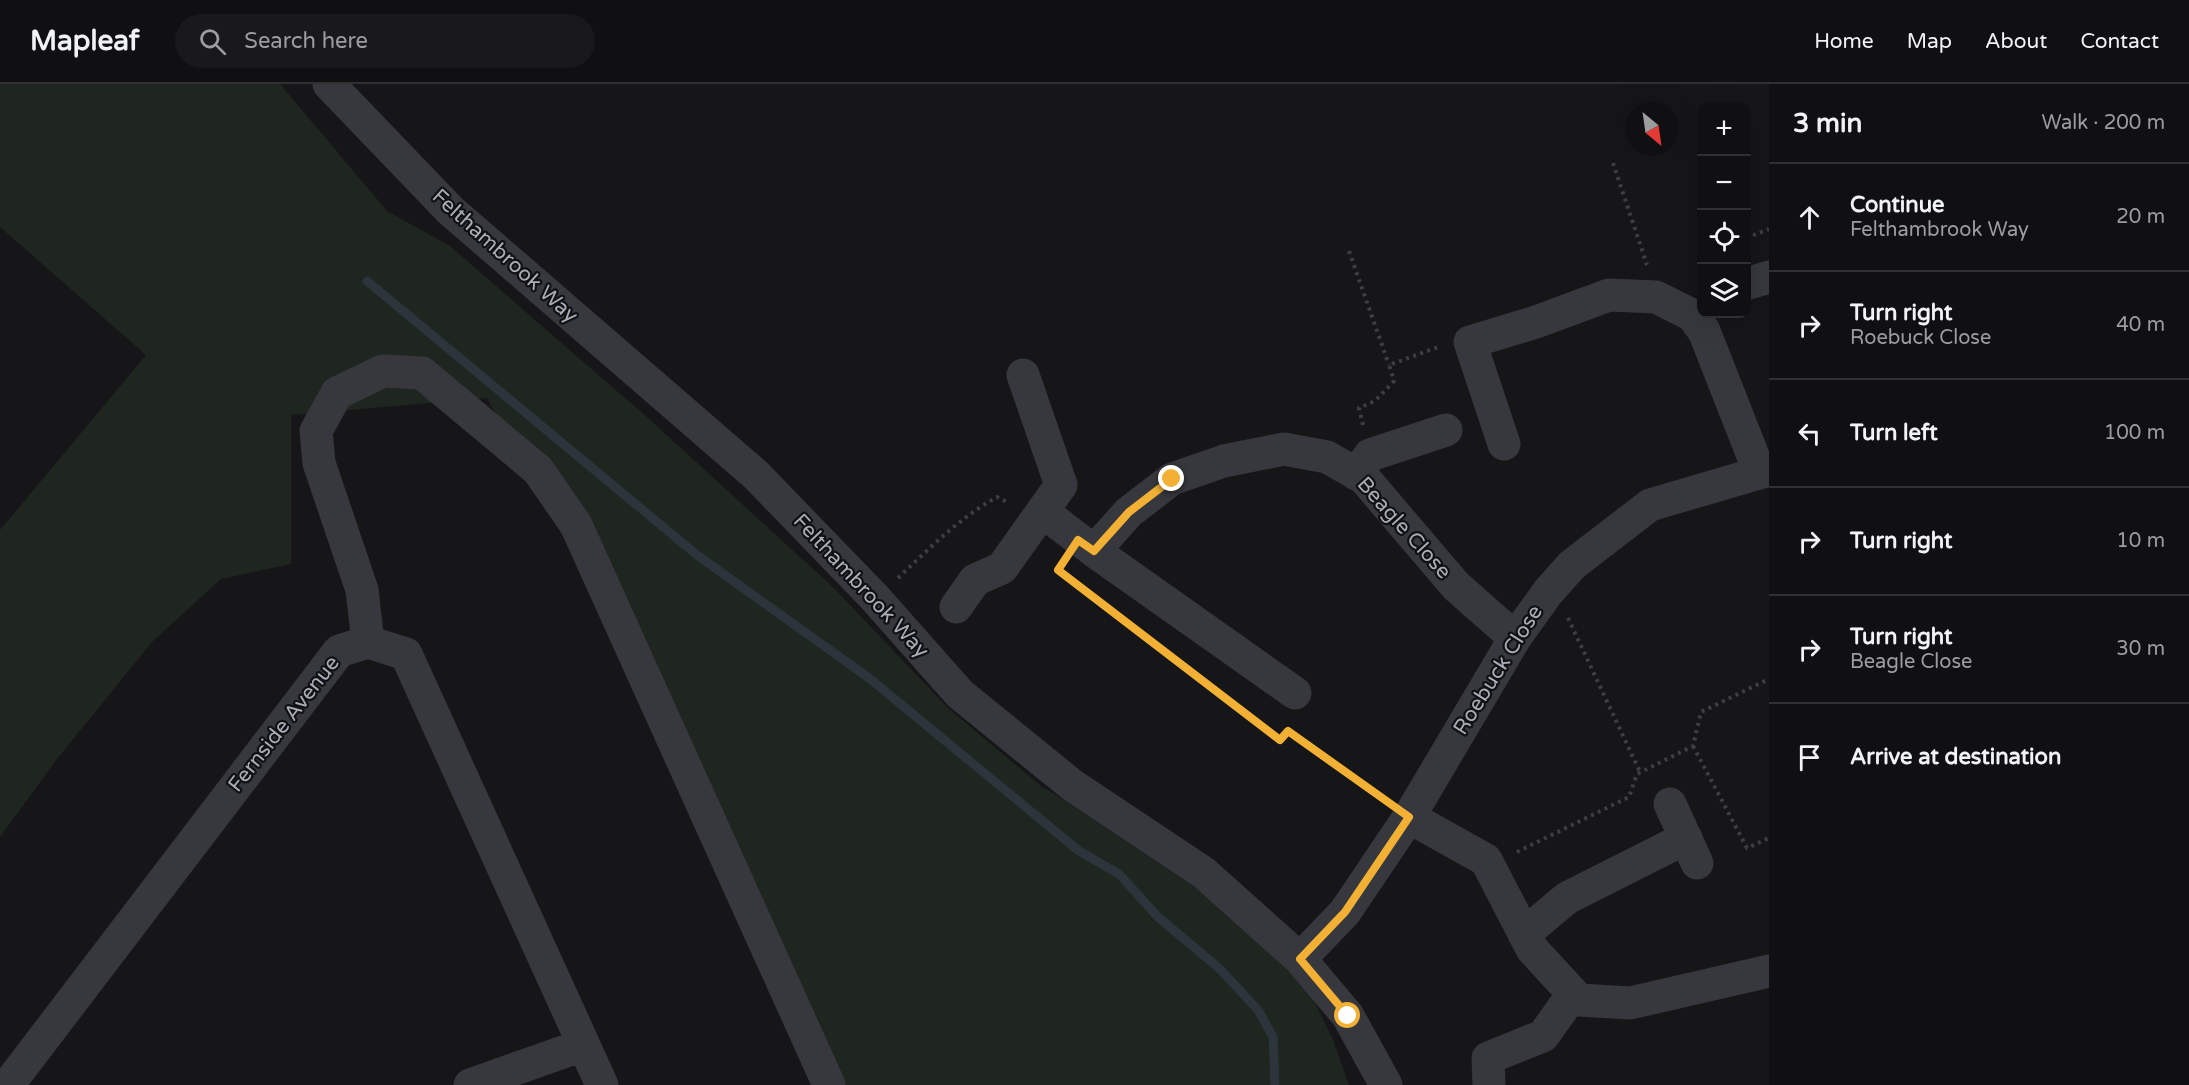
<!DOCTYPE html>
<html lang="en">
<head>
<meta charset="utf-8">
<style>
	:root { --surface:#101012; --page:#19191b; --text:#f1f3f6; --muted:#9c9d9f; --line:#303032 }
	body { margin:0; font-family:"Varela Round",sans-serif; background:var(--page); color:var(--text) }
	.controls { position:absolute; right:18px; top:18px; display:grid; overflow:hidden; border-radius:12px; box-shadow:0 6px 24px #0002 }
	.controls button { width:54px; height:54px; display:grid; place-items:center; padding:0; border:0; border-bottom:2px solid var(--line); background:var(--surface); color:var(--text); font:30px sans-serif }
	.compass { position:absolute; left:1625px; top:18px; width:54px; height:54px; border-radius:50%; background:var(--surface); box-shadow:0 6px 24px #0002; rotate:151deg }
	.stop { position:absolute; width:18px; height:18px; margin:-14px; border:4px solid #f2b134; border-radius:50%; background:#fff }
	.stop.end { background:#f2b134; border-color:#fff; box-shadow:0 2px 6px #0008 }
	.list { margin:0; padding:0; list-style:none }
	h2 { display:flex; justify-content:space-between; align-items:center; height:78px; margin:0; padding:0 24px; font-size:26px }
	h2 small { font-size:20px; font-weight:400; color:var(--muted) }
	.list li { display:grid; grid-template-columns:39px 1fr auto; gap:18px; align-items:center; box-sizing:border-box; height:108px; padding:0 24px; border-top:2px solid var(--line) }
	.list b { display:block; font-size:22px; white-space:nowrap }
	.list p { margin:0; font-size:20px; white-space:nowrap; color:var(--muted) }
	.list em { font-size:20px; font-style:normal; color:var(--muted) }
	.icon { flex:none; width:33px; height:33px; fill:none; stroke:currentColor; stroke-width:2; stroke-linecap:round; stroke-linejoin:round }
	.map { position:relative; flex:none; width:1769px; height:1001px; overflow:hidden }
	header { display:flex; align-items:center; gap:36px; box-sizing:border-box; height:84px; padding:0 30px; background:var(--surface); border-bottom:2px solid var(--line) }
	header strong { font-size:28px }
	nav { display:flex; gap:33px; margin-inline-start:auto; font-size:21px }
	.search { width:420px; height:54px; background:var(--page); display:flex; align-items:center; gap:15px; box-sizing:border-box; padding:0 21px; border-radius:33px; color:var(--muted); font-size:22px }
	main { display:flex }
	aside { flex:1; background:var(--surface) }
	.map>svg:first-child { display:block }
</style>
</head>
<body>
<header>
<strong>Mapleaf</strong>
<div class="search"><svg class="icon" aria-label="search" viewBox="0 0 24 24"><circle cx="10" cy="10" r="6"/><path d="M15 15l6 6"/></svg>Search here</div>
<nav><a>Home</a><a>Map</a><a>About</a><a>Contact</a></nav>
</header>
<main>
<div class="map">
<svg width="1769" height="1001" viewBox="0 0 1769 1001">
	<rect width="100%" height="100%" fill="#161618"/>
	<!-- green -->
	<path fill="#1e261f" d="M0,0H280L387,127L450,162L648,334L834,504L948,624L1041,702L1142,764L1212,813L1307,903L1332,953L1349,1001H831L628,571L487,314L291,331V480L221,495L152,558L57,675L0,753V446L146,271L0,143Z"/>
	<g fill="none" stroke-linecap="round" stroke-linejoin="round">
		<!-- stream -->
		<path stroke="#2c353c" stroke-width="9" d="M367,197L697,471L869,594L1079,767L1119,790L1158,833L1221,886L1258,926L1273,953L1275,1001"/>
		<!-- path -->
		<path stroke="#3d3f44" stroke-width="4" stroke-dasharray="3 4.5" stroke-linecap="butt" d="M1613,79L1647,181
			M1746,154L1769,145
			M1349,167L1389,281
			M1702,171L1699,172L1702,182
			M1363,341L1359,324L1375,317L1394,297L1389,281L1441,262
			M1060,482L1057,486L1280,656L1288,647L1384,715
			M898,494C930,464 959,434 997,413L1009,419
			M1568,534L1640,688
			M1693,662L1747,764L1769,754
			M1517,768L1629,713L1637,690L1693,662L1701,628L1769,595"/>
		<!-- minor -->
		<path stroke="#37383d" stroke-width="33" d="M329,0L450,126L756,391L875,514L960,610L1072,701L1204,789L1300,875L1348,932L1386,1001
			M1746,200L1769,193
			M1504,360L1470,258L1536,238L1609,211L1656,213L1692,231L1704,247L1759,387
			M1356,390L1370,371L1446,346
			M1043,428L1094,467L1129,428L1172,395L1224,377L1284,365L1327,373L1364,394L1456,502L1515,554
			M1094,467L1295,609
			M956,523L975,496L1002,484L1061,401L1023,291
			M368,558L362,506L319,379L316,347L337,309L383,287L422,289L538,386L576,441L829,1001
			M1670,720L1697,779
			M1409,733L1486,776L1532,865L1579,916L1630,919L1769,887
			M1524,850L1567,814L1686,754
			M1300,875L1345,828L1409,733L1515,554L1548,508L1572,481L1650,421L1769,386
			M8,1001L339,567L368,558L406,570L602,1001
			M470,1001L583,961
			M1489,1001L1488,974L1543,952L1573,910"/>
	</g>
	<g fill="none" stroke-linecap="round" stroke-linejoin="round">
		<!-- route -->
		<path stroke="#f2b134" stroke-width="8" d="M1172,395L1129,428L1094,467L1078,456L1058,486L1280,656L1288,647L1409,733L1345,828L1300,875L1348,932"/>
	</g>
	<g text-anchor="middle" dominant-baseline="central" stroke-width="4.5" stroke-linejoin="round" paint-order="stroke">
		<!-- street labels -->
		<g font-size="21" fill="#a8adb8" stroke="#111113">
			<text transform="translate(505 172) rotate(42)">Felthambrook Way</text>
			<text transform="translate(1404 444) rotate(48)">Beagle Close</text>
			<text transform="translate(861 502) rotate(47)">Felthambrook Way</text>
			<text transform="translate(1498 586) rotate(-58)">Roebuck Close</text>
			<text transform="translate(284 640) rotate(-52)">Fernside Avenue</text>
		</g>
	</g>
</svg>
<div class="controls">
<button>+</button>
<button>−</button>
<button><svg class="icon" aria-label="locate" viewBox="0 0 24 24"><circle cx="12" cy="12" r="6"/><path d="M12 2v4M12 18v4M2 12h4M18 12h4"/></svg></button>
<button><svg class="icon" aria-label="layers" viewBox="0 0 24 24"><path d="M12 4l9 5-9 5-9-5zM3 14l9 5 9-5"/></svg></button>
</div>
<svg class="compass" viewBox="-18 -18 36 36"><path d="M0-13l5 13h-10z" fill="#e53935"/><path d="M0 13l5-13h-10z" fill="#9c9d9f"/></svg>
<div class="stop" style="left:1348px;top:932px"></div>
<div class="stop end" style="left:1172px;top:395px"></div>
</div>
<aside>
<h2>3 min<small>Walk · 200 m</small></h2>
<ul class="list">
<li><svg class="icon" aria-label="ahead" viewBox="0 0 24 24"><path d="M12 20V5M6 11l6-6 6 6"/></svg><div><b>Continue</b><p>Felthambrook Way</p></div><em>20 m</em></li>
<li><svg class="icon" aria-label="right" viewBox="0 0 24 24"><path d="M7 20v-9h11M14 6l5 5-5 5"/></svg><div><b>Turn right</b><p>Roebuck Close</p></div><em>40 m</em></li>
<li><svg class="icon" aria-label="left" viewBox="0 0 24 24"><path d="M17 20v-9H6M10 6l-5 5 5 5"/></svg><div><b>Turn left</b></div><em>100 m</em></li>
<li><svg class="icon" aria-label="right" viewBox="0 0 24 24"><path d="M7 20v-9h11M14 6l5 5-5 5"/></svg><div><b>Turn right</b></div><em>10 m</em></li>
<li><svg class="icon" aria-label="right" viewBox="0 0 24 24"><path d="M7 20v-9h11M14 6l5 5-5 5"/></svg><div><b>Turn right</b><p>Beagle Close</p></div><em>30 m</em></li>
<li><svg class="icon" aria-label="arrive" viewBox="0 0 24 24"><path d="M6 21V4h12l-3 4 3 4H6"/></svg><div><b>Arrive at destination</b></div></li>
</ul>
</aside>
</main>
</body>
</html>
